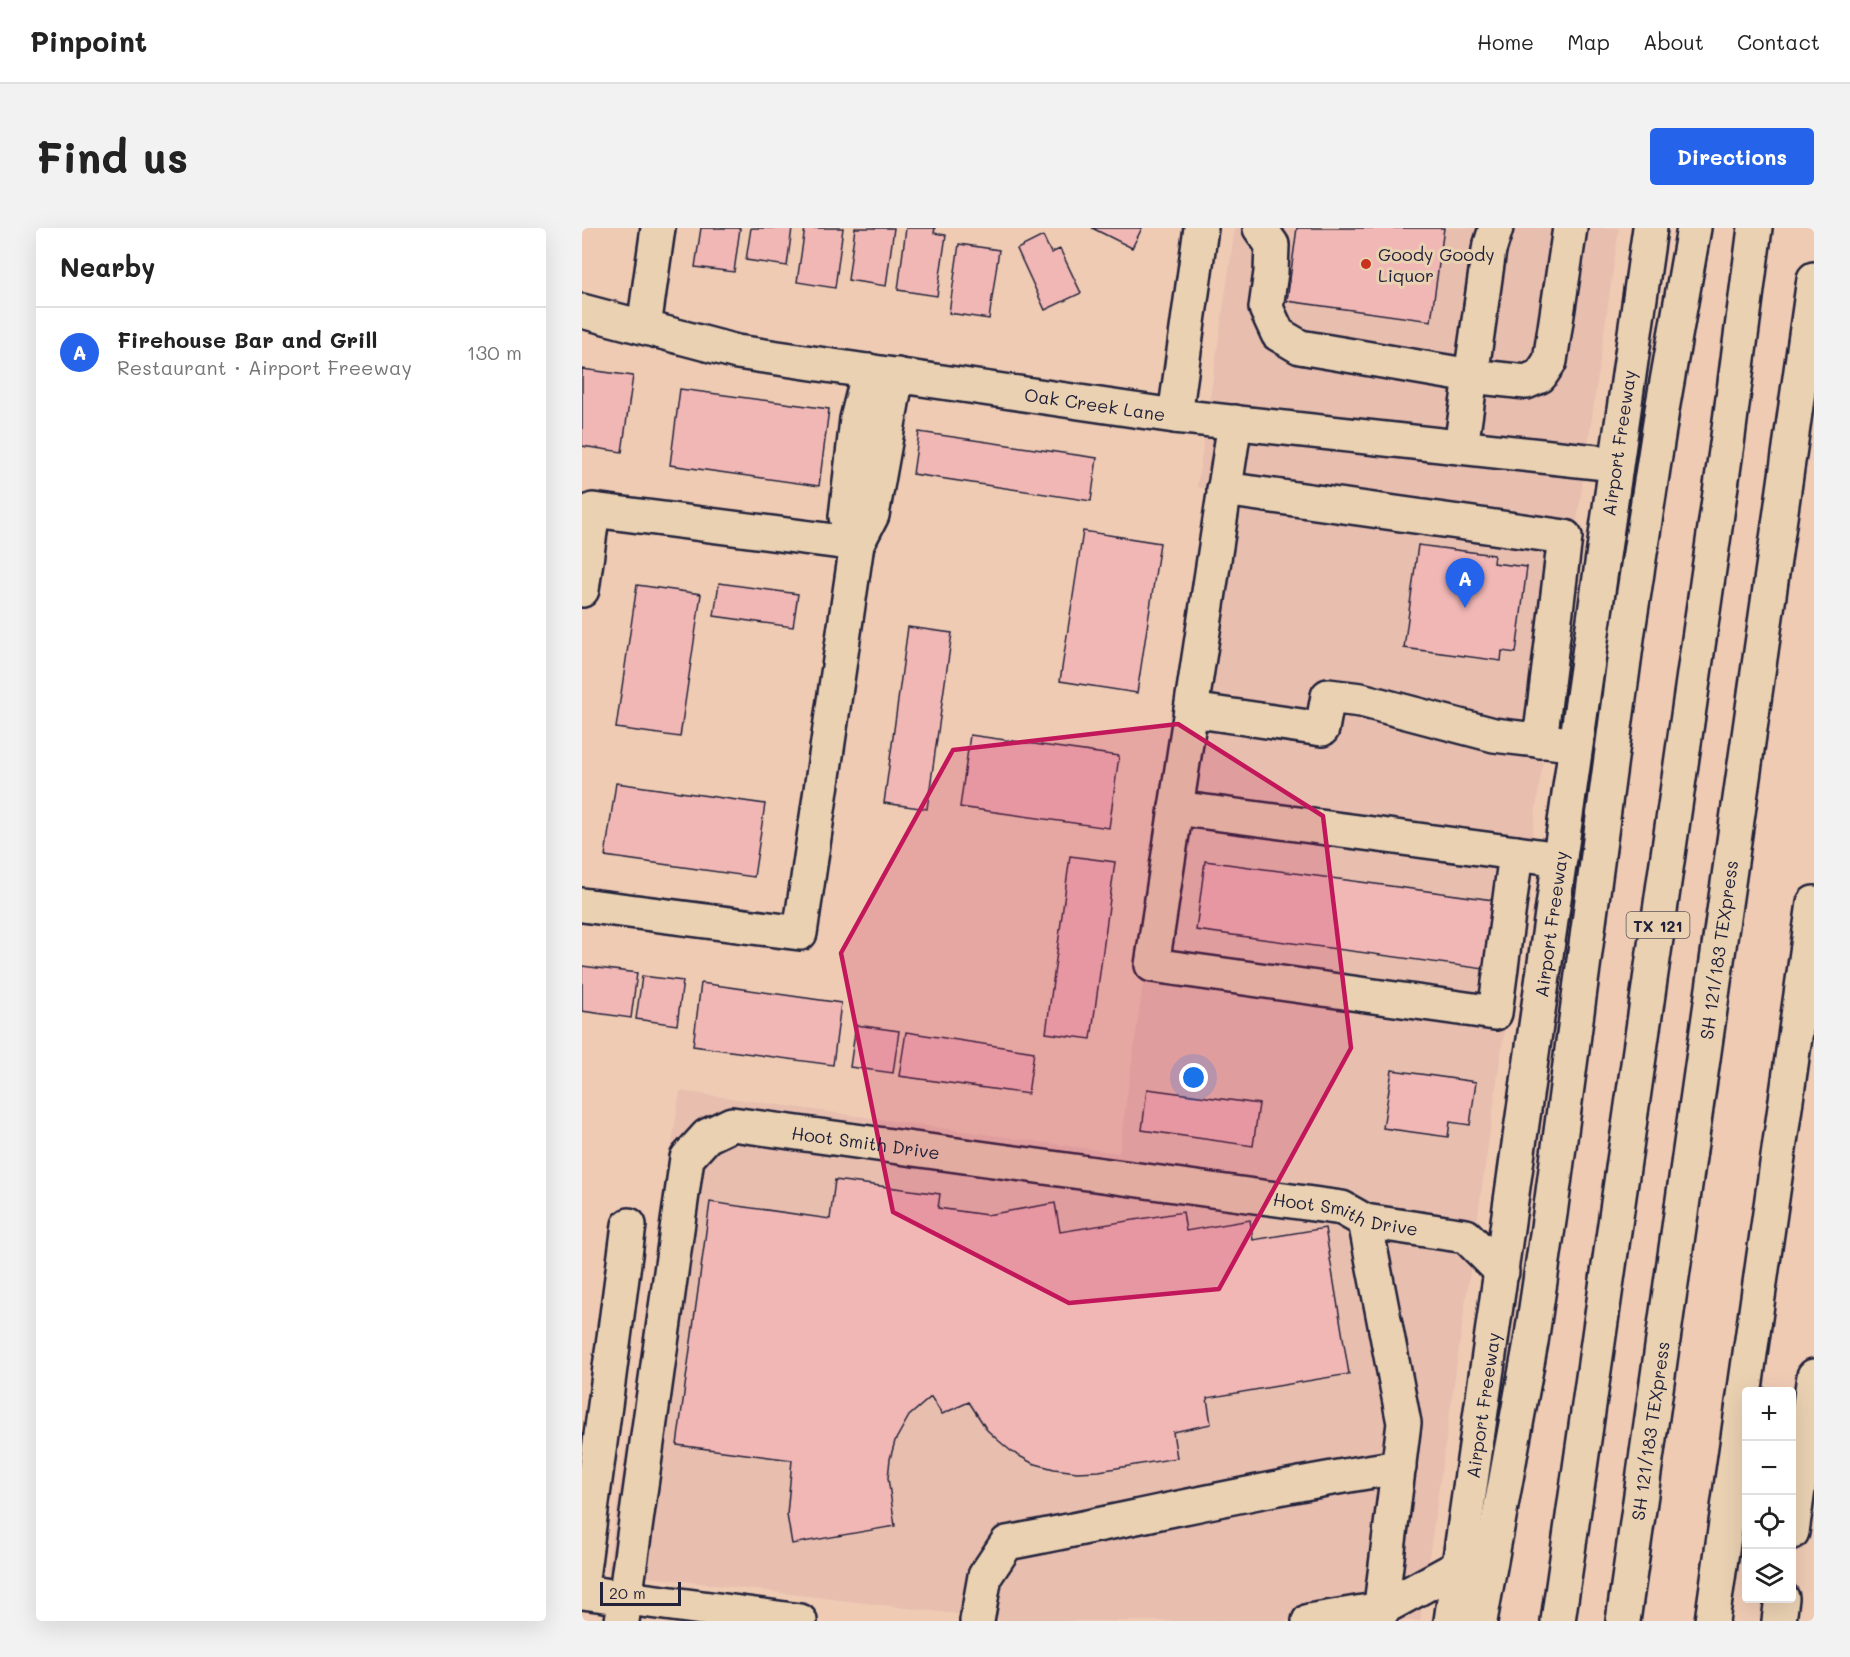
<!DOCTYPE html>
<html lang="en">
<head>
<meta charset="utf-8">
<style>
	:root { --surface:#fff; --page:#f2f2f2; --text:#222; --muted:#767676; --line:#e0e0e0; --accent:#2563eb }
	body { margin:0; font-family:Mali,sans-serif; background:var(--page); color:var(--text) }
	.controls { position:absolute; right:18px; bottom:18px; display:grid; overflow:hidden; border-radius:6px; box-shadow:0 6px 24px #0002 }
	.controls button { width:54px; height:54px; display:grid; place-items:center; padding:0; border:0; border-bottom:2px solid var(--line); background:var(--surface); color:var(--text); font:30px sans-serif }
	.scale { position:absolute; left:18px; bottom:15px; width:81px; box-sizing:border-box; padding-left:6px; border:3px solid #22223b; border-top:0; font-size:16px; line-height:21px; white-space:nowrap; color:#22223b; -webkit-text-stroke:4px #ead1b2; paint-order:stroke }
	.you { position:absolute; left:612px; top:850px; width:21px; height:21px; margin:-15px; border:4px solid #fff; border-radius:50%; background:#1a73e8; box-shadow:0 0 0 9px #1a73e833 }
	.badge { display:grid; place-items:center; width:39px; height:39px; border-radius:50%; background:var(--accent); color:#fff; font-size:20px; font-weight:700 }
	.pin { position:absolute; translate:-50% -50px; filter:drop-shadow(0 2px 3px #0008) }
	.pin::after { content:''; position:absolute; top:32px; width:21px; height:18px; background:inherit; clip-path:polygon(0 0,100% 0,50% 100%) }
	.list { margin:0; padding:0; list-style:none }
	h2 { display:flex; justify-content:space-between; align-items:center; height:78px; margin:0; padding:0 24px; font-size:26px }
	h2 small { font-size:20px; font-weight:400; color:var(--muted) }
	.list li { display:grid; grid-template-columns:39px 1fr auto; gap:18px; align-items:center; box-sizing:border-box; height:90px; padding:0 24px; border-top:2px solid var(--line) }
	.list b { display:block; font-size:22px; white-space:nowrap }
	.list p { margin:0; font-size:20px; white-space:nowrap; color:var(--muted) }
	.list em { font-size:20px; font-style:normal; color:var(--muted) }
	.icon { flex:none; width:33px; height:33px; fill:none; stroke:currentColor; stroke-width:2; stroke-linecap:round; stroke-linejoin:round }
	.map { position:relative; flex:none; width:1232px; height:1393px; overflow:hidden; border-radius:6px }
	header { display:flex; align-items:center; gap:36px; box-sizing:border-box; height:84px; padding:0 30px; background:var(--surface); border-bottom:2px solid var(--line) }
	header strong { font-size:28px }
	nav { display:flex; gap:33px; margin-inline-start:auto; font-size:21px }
	.intro { display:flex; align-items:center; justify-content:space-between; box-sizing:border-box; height:144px; padding:0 36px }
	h1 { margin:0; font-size:42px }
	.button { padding:15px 27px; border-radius:6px; background:var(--accent); color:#fff; font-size:21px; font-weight:700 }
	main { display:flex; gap:36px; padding:0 36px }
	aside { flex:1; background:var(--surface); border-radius:6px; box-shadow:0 6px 24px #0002 }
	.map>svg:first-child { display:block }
</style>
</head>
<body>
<header>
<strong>Pinpoint</strong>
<nav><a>Home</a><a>Map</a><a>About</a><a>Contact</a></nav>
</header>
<div class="intro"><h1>Find us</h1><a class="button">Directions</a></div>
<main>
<aside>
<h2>Nearby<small></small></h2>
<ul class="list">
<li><span class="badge">A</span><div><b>Firehouse Bar and Grill</b><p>Restaurant · Airport Freeway</p></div><em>130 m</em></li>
</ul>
</aside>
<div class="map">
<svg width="1232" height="1393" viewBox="0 0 1232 1393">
	<rect width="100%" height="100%" fill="#efcbb4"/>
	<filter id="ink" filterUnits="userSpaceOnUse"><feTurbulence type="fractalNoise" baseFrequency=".0167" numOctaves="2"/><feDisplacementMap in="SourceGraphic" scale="12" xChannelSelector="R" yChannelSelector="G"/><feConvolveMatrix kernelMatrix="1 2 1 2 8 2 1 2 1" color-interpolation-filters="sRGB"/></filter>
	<g filter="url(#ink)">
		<!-- built -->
		<path fill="#e8beaf" d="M653,0H1037L838,1393H417V1391L25,1344L98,863L537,925L631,262L615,259Z"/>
		<!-- building -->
		<path fill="#f1b7b5" stroke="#22223b" stroke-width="1.5" d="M119,0H158L152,44L113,39Z
			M169,0H210L205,38L164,32Z
			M223,0H261L253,60L215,54Z
			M273,0H312L304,58L266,52Z
			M324,0H353L352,5L364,7L355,68L316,62Z
			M510,0H560L550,20Z
			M715,0H862L849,93L705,73Z
			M461,8L469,25L478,21L499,65L463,82L435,21Z
			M377,16L417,22L407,91L367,85Z
			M0,141L51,148L40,224L0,218Z
			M98,161L247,181L237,258L88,237Z
			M337,204L515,230L509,273L331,246Z
			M501,303L578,315L555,465L478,453Z
			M836,317L912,327L911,335L945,339L934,425L920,423L919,433L822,420Z
			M137,355L216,366L211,399L132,388Z
			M55,357L119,366L98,509L34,500Z
			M326,399L370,405L345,581L302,575Z
			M388,507L537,528L527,600L378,579Z
			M34,555L183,576L172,649L23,628Z
			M488,628L533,634L509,811L464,805Z
			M623,633L911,672L902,741L614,702Z
			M0,738L55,745L49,790L0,783Z
			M60,748L101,753L95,797L54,791Z
			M119,755L259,775L251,837L111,818Z
			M274,797L317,803L311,845L268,839Z
			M324,804L452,824L446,866L317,848Z
			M810,842L894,854L888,897L868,894L866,909L801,900Z
			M565,861L677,876L671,918L560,902Z
			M253,952L358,966L356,980L405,987L473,975L478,1004L601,984L604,1003L668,992L671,1012L743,1000L767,1146L625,1170L629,1196L591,1204L595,1230L517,1243L495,1244L472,1241L450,1235L430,1224L417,1213L405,1202L387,1174L360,1186L349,1169L327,1188L313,1213L308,1231L306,1250L313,1298L210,1316L205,1287L210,1232L95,1217L128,974L248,991Z"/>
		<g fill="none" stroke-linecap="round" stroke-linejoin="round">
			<defs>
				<g id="minor">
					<path d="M678,0L690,17L689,44L684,80L696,106L718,119L889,148L944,154L958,148L968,133L988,0"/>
					<path id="s1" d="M0,83L155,124L593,188L1033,236"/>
					<path d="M62,99L76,0"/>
					<path d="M593,188L619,0"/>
					<path d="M653,194L570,737L913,785L934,625L978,631"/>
					<path d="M879,219L907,22L914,0"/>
					<path d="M642,261L983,309L958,513"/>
					<path d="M275,316L264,289L275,191L287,143"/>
					<path d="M0,362L11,282L275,316"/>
					<path d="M609,482L740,501L746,468L779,472L912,507L980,515"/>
					<path d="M594,580L934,625"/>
					<path d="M0,677L218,705L275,316L290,287L315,147"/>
					<path d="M783,993L822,1195L797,1393"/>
					<path d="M0,1350L47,997"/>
					<path d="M0,1364L218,1393"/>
					<path id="s2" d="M40,1393L105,930L125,908L150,896L760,980L783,993L884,1008L920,1044"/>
					<path d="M395,1393L403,1348L425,1315C556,1290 685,1259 817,1239"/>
					<path d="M727,1393L799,1381L878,1338"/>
				</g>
				<g id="major">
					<path id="s3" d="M869,1393C939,929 999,464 1068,0"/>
				</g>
				<g id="highway">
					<path d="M1210,1304L1232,1148"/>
					<path d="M898,1393L949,1114L968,986L1046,403L1080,182L1112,0"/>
					<path d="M976,1393L1145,216L1173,0"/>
					<path id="s4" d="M1041,1393L1232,51"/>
					<path d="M1130,1393L1232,675"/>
					<path d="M1197,1393L1200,1370"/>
				</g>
			</defs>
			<!-- minor casing -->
			<use href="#minor" stroke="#22223b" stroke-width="38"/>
			<!-- major casing -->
			<use href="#major" stroke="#22223b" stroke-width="38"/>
			<!-- highway casing -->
			<use href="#highway" stroke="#22223b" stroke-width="38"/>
			<!-- minor -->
			<use href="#minor" stroke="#ead1b2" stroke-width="33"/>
			<!-- major -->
			<use href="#major" stroke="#ead1b2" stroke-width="33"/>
			<!-- highway -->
			<use href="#highway" stroke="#ead1b2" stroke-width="33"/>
		</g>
	</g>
	<!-- marked area -->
	<path fill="#c2185b" fill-opacity="0.2" stroke="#c2185b" stroke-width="4.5" stroke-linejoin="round" d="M596,496L741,588L769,820L637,1061L487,1075L311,984L259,725L371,522Z"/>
	<!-- markers -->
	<circle fill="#c8321e" stroke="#ead1b2" stroke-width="2" cx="784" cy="36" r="6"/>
	<g text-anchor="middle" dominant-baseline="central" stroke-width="6" stroke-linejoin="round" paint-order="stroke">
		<!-- shield labels -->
		<rect fill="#ead1b2" stroke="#5e565f" stroke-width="1.5" x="1044.5" y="684" width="63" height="26" rx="4.5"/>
		<g font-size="16" font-weight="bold" fill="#22223b">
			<text x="1076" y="697">TX 121</text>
		</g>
		<!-- poi labels -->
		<g font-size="18" fill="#22223b" stroke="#ead1b2" text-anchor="start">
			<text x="796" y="26">Goody Goody<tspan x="796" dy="21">Liquor</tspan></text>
		</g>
		<!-- street labels -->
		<g font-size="18" fill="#22223b" stroke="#ead1b2">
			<text stroke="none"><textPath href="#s1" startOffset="522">Oak Creek Lane</textPath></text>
			<text stroke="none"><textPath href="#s3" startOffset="1190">Airport Freeway</textPath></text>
			<text stroke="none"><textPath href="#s3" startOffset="704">Airport Freeway</textPath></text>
			<text stroke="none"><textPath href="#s4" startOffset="678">SH 121/183 TEXpress</textPath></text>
			<text stroke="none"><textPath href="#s2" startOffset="660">Hoot Smith Drive</textPath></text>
			<text stroke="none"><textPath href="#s2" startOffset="1146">Hoot Smith Drive</textPath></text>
			<text stroke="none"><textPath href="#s3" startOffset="218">Airport Freeway</textPath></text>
			<text stroke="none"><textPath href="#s4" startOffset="192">SH 121/183 TEXpress</textPath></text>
		</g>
	</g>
</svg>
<div class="controls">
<button>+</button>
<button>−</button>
<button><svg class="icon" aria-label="locate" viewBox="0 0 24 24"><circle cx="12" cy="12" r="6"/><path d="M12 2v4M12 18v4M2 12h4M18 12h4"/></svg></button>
<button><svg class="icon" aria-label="layers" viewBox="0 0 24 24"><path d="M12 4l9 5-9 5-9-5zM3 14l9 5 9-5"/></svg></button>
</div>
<div class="scale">20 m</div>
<div class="you"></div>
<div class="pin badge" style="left:883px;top:380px">A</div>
</div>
</main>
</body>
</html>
